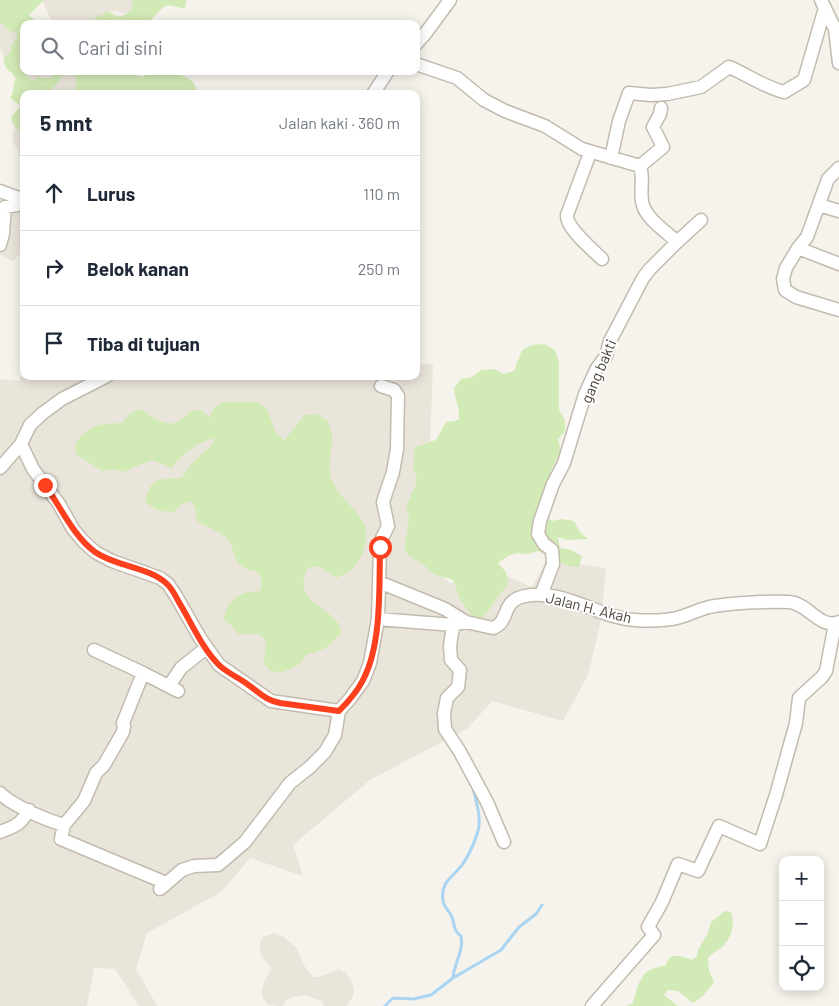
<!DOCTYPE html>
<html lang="id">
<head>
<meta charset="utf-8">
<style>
	:root { --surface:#fff; --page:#f2f2f3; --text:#1f2937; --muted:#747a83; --line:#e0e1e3 }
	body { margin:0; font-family:Barlow,sans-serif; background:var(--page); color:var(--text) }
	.controls { position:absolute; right:15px; bottom:15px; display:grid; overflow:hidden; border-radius:10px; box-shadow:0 2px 12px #0003 }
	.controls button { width:45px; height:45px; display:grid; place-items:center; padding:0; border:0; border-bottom:1px solid var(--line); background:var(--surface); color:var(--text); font:25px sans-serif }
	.stop { position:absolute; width:15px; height:15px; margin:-11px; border:4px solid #fc3f1d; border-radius:50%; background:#fff }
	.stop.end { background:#fc3f1d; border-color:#fff; box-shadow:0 1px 5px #0008 }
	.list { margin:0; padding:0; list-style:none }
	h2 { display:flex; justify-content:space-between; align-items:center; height:65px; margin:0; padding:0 20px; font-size:21px }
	h2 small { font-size:16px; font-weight:400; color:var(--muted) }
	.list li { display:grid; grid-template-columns:32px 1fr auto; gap:15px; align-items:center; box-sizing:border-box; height:75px; padding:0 20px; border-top:1px solid var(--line) }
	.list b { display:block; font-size:19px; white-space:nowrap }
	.list em { font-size:16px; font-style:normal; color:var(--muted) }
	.icon { flex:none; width:28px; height:28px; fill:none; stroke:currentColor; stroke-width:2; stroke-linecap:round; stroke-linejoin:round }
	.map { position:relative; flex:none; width:839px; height:1006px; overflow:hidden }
	.search { position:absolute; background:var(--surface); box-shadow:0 2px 12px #0003; left:20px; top:20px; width:400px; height:55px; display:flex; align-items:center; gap:12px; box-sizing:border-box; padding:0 18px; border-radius:10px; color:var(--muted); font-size:19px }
	.panel { position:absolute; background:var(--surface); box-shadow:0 2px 12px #0003; left:20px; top:90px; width:400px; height:290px; border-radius:10px }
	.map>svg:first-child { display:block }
</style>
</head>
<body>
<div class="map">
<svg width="839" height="1006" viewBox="0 0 839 1006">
	<rect width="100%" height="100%" fill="#f6f3ec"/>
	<!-- residential -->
	<path fill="#eae5da" d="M42,0H142L130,12L126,13L116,11L110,12L95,24H47L53,21L48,14Z
		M0,22L24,33V71H80L81,94H40L39,82L22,77L5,59L0,48Z
		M24,112V164L18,153L19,150L13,143V134L15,127Z
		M13,210H24V250L13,261L0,255V212Z
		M433,364L429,470L404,547L450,583L504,575L532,587L547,560L606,568L601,620L588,675L563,721L492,701L468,728L370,780L293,845L303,876L250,858L221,892L147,933L136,969L157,1006H139L115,969L94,968L87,1006H0V379L19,381L22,374H24V376L44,377L416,376V365Z
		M274,933L283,936L296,947L303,964L313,977H319L339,969L346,973L351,980L354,989L353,996L347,1006H324L322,1001L304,995L292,997L286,1000L282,1006L268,1005L263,998L262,991L264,982L272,968L262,957L260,951V943L263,937Z"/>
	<!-- green -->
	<path fill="#d2eab5" d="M0,0H44L29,15C31,17 33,19 36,20C43,24 50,19 57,21L58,24H24V43L22,47L24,52V63L19,65L20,69L32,81L39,77L47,79L53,76L56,71H69C61,76 58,84 51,90H47L45,94H24V129L21,131C15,129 12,123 11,117L21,106L10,98L13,92L14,82L16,79C11,69 3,71 4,57L10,53L11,46L17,38L18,34L16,32L9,31L2,23L0,24Z
		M132,0H186L185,8C179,9 172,3 166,6C159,9 153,20 146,24C142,25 98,24 90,24L97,16L103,15L104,12H110C119,20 126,16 133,7Z
		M72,71H128L137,76L143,77L151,71H177C181,77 188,77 192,81C197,87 193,89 203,94H164L158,92L154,94H73L77,80Z
		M544,344L555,350L559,362V410L565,420V431L558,439L561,451L550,472L556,496L542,513L552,521L562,519L574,521L580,532L588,539L567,540L558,537L560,548L571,550L582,556L579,567L568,566L538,551L527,554L517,553L508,556L498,563L506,572L508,584C504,590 499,595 495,601C490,608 488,613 481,618L471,615L460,599L453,580L433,574L425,566L408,555L404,547L408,527L409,516L406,506L415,487L417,477L413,468L415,447L436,440L446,422L459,420C460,408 455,400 454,388L461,379L472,377L481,370L494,369L504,374L514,371L522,350L532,345Z
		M222,402H257L267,408L275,431L284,440L305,415L316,414L327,420C329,425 331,430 332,435C333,450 326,466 332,480C342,507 375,514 364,549C359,564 351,572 336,578L318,566L308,568C292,599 322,603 337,622C340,624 340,630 342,633L326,648L306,655L300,664L290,669L279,673L269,670L264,662L266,641L260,634H238L232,626L224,621C226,598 240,591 261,591V578L255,571C229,567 239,551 225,537C219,531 206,527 197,521L196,511L192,501L182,504L174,512C161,512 154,510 145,501C150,477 160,479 181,478L194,461L211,446L216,438C199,441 182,453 172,468L152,460L123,472L113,469L102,471L76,454L75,444C92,423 98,424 123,423L129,414L141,409C160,422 172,433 190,411L201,410L210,418L213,409Z
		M725,911L731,912C735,926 732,938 721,948C716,952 712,953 708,958L709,970L714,982L703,996L693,1003L678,991L668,990L664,995L678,1006H627L633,1003C637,990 639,972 655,968C659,967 662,966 666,965C670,951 682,956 692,960L697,956L698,950L708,933L711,922Z"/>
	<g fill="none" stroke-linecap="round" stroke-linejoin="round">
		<!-- stream -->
		<path stroke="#a9d4f2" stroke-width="3" d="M453,978C454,963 464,951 461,936C453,930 455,926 452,917C450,911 443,907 443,900C440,880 455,877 464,862C470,853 475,841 478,831C482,816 475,800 473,786
			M385,1006L393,998L413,999L431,995L453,978L501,950L519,927L536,914L542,905"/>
		<defs>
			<path id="street" d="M821,0L835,29L839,63
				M416,44L425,34L450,0
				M416,64L457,78L484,100L505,111L545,126L582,149L640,166L663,147L653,127L660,114L661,108
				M373,94L388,71
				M590,153L567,215C566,228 592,249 602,259
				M611,158L619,121L629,93L651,95L667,94L701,87L729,67C748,75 764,87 784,92L804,80L825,8
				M839,168L828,179L807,237L798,248L786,268L783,279L785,290L796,297L839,310
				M0,191L24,200
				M819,205L839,211
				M677,242L701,220
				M0,245L3,234L5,207L17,205V197
				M798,248L839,264
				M21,444L33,469L59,504L73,529L83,541L95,552L112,561L160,578L168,584L176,596L200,638L219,665L271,701L339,711
				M0,468L21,444L30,425L43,413L62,399L107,376
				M379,582L445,609L466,622
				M541,595L553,564L552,550L544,544L538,534L540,521L553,484L564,463L585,394L597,368L606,356L610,341L643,278L650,269L677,242C666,231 644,218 642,201C640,189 644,178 640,166
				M378,619L453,625L466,622L493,628C511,621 500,601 525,596C564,588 598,618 635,620C649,621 664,621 677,618C688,615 698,610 709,607C730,603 768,601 789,602C808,603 820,630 839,622
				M453,625L450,646L451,660L460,670L458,687L447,698L444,713L445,729L460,752L487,802L504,842
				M94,650L143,673L123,723L124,726L123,732L104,765L96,773L84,801L64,825L61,839L166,883
				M143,673L178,691
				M169,686L181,668L206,648
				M0,793C13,806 46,820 64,825
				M0,832C16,826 20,825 29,810
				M160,889L182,870L194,866L218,865L245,842L290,783L310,767L325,752L335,735L339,711L349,700L363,681L370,663L378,619L380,547L382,538L388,526L383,502L393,472L397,449L398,396L394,390L381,386
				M592,1006L654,935L648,927L662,902L678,864L698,871L719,826L760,844L776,795L796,723L799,698L822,677L826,671L835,624"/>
		</defs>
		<!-- street casing -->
		<use href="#street" stroke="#c2bbae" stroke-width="15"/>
		<!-- street -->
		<use href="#street" stroke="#fff" stroke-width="12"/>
	</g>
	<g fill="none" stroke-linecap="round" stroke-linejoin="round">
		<!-- route -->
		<path stroke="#fc3f1d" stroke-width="6" d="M45,485C60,506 74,537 95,552C116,567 151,567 168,585C173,590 176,597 180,604C192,624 202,648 219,665C227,673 238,677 247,684C259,692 265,700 280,703L339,711C348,702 357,692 363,680C382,644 379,588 380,547"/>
	</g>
	<g text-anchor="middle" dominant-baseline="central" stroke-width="4" stroke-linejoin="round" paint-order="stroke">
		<!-- street labels -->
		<g font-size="15" fill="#4b4439" stroke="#fff">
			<text transform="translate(598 371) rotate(-67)">gang bakti</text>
			<text transform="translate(589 607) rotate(14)">Jalan H. Akah</text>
		</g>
	</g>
</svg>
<div class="controls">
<button>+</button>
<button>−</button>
<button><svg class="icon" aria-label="locate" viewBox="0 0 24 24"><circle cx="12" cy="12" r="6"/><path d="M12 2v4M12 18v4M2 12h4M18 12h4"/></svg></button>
</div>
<div class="stop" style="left:380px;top:547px"></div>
<div class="stop end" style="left:45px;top:485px"></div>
<div class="search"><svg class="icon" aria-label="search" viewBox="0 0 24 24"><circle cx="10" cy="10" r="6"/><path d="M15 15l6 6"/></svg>Cari di sini</div>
<section class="panel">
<h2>5 mnt<small>Jalan kaki · 360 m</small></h2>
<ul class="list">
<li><svg class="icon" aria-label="ahead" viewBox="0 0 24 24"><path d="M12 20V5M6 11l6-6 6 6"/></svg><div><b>Lurus</b></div><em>110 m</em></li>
<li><svg class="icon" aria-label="right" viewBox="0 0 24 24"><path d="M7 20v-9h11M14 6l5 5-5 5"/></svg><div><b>Belok kanan</b></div><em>250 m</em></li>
<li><svg class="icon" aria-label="arrive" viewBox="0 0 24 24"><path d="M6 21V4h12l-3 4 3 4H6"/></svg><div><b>Tiba di tujuan</b></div></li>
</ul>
</section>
</div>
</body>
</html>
